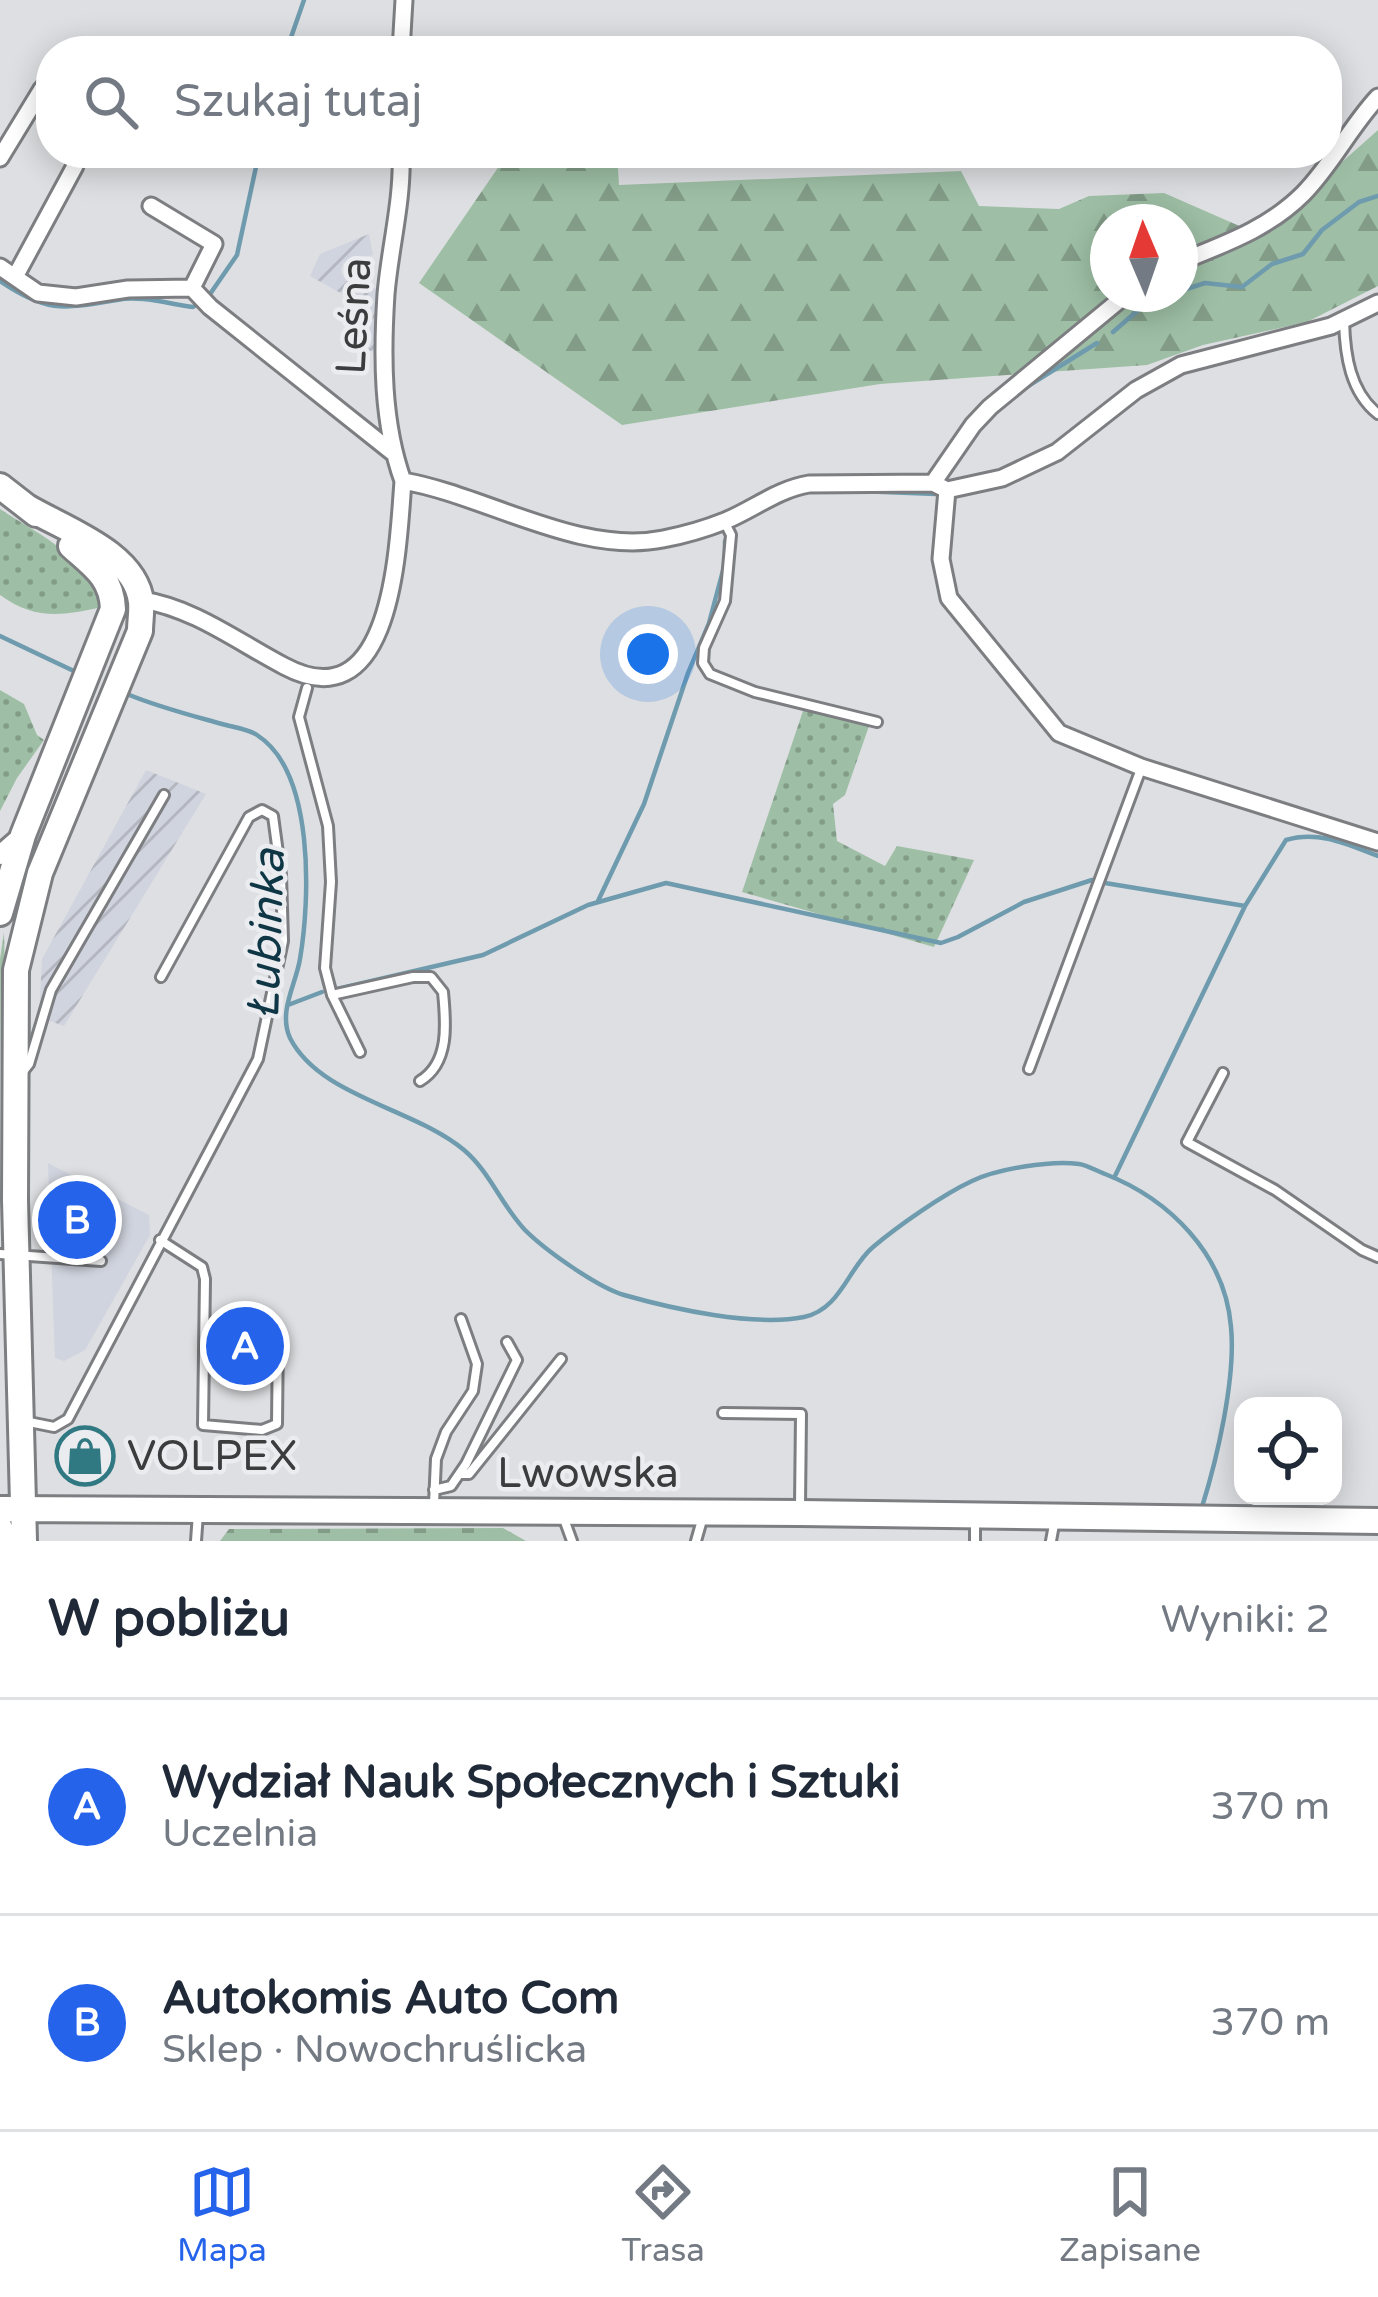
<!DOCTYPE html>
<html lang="pl">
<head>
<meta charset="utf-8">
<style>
	:root { --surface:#fff; --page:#f2f2f3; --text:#1f2937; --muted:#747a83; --line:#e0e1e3; --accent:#2563eb }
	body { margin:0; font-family:"Varela Round",sans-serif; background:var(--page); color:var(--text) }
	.controls { position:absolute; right:36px; bottom:36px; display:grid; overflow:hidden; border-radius:24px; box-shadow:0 6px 30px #0003 }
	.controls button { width:108px; height:108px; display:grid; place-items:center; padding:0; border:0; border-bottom:3px solid var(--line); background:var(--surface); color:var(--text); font:60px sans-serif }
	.compass { position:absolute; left:1090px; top:204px; width:108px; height:108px; border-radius:50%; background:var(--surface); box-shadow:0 6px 30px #0003; rotate:358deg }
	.you { position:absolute; left:648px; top:654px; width:42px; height:42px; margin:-30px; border:9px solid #fff; border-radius:50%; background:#1a73e8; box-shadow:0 0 0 18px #1a73e833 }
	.badge { display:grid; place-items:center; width:78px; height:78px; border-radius:50%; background:var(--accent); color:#fff; font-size:39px; font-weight:700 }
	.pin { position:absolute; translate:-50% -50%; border:6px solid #fff; box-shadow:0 3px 12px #0006 }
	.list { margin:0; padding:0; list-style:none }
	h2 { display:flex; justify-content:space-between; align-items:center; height:156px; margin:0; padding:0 48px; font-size:51px }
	h2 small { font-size:39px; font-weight:400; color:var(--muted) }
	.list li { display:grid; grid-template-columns:78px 1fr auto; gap:36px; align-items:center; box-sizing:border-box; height:216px; padding:0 48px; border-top:3px solid var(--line) }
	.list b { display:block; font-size:45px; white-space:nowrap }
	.list p { margin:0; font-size:39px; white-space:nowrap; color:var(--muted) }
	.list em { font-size:39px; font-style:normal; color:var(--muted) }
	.icon { flex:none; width:66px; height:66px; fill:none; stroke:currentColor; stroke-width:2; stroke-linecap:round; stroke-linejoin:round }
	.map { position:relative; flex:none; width:1378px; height:1541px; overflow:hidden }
	.search { position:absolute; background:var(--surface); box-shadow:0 6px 30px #0003; left:36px; right:36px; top:36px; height:132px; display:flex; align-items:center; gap:30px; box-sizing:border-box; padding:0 42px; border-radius:48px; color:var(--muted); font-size:45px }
	.sheet { height:588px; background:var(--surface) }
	nav { display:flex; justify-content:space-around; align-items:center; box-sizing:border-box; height:168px; border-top:3px solid var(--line); background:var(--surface); font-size:33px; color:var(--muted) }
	nav a { display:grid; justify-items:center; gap:6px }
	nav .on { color:var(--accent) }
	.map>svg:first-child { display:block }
</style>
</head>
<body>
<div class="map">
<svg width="1378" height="1541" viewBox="0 0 1378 1541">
	<defs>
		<pattern id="industrial-furrows" width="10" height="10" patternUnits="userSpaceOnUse" patternTransform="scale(3)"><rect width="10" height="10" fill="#d0d4de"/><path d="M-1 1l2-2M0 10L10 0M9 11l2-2" fill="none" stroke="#b4b7bf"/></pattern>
		<pattern id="grass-dots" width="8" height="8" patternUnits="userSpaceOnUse" patternTransform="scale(3)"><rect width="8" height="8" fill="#9ebfa5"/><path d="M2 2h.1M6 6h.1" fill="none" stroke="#829c88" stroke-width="1.8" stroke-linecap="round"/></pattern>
		<pattern id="forest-firs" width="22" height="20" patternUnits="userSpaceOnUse" patternTransform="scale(3)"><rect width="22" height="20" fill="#9ebfa5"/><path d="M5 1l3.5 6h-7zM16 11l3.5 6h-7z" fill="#829c88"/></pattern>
		<pattern id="cemetery-stones" width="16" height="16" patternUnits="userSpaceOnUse" patternTransform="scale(3)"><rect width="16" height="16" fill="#9ebfa5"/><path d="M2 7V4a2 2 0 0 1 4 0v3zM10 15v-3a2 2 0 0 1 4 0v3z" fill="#829c88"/></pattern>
	</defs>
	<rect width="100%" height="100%" fill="#dedfe2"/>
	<!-- built -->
	<path fill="#d0d4de" d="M48,1163L149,1215L150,1235L85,1350L64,1361L55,1358Z"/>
	<!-- industrial -->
	<path fill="url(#industrial-furrows)" d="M369,234L373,255L343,263L341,271L344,278L383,291L379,352L364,350L362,305L310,276L320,254Z
		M146,770L206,794L64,1026L39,1017L42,959Z"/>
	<!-- grass -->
	<path fill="url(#grass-dots)" d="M0,509C43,537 87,556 102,607C61,616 35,620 0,595Z
		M0,690L24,704L37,735L44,740L17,778L0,811Z
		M804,708L869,726L845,795L833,804L837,841L885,866L897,846L974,860L934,947L742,892Z
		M4,932L10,1219L6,1236H2L0,959Z"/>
	<!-- forest -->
	<path fill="url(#forest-firs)" fill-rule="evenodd" d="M1378,130V286L1307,322L1203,345L1147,365L880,384L622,425L419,283L508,153H617L619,185L961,171L979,206L1059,209L1089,196L1164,193L1260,235ZM1108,222H1180V294H1108Z"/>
	<!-- cemetery -->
	<path fill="url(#cemetery-stones)" d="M503,1528L526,1541H220L229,1529Z"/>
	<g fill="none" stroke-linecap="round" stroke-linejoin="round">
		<!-- stream -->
		<path stroke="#6f9bae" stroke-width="4.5" d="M288,46L304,0
			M0,281C47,313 63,309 117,300C140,295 169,304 193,307L199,303
			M1180,291L1205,283L1242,287L1272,264L1303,254L1322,230L1359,202L1378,196
			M208,297L237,255L259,153
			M1113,332L1152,298L1169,294
			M1020,391L1097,343
			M858,491L936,494
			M0,636L78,673
			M127,694C158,707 190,715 222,724C232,727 248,729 257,735C315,772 310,900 300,959C296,984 278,1012 290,1038C320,1097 414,1108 464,1150C490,1172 502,1206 525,1230C545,1250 597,1287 624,1295C673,1309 754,1327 804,1317C841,1309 848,1268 873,1247C898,1226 942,1195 972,1181C997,1169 1051,1160 1079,1164C1087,1165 1097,1171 1105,1174C1169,1199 1225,1254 1231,1327C1236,1378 1217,1459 1202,1507
			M1105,883L1245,906
			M598,901L644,804L688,673L709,623L725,563V541
			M337,989L483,955L588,905L666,883L941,943L958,937L1024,902L1092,880
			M288,1005L322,992
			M1115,1176L1245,906L1286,840C1318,830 1347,844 1378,856"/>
		<defs>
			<path id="service" d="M1344,321C1345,355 1350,392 1378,414
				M725,523L731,535L725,601L704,648L703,663L710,674L755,692L877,722
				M307,688L299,717L328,826L331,882L325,968L332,995L360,1052
				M332,995L413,977H431L443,992C446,1023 450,1063 420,1081
				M1029,1069L1141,769
				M1223,1073L1187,1142L1275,1190L1362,1250L1378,1257
				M21,1074L29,1064L51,990L164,795
				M160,1240L202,1267L205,1279L203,1425L262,1430L277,1424L278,1332
				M0,1254L101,1261
				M723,1413L801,1414L800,1506
				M24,1421L54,1427L68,1419L258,1059L283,941L281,875L273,816L262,810L249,817L161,977
				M461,1474H469L561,1359
				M434,1490L451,1486L466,1464L517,1360L507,1342
				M434,1504L436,1459L446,1432L473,1391L477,1364L461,1319
				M564,1519L572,1541
				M196,1541L198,1513
				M696,1541L702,1520
				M975,1541V1517
				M1051,1541L1055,1519"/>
			<path id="minor" d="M401,51L404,0
				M401,153C403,200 390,247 386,294C382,356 382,423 403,481
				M0,158L42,89
				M1180,262C1224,244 1268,229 1303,194C1331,166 1350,127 1378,97
				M0,267L38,293L76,297L128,289L192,288L214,244L151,206
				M15,277L75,166
				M192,288L210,307L392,452
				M933,483L973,425L990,407L1127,294
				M947,490L941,559L949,598L1059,733L1141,767L1378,842
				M142,600C194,608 238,642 284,666C394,725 398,543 403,481C485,495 579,556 663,539C684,535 705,529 725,521C754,509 778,489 809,484L933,483L947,490L1002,478L1057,452L1136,390L1181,365L1331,326L1378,303"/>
			<path id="tertiary" d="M0,855L23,835"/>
			<path id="primary" d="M0,486L36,514
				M0,913L23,835L113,609C112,577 92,565 71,546
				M0,1509L800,1513L1378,1521
				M0,1528L1,1541
				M24,1541L15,1200L16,970L40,873L140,631C140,622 142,611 141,602C136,553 64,529 27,507"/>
		</defs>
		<!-- service casing -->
		<use href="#service" stroke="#7d7e81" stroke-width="14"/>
		<!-- minor casing -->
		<use href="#minor" stroke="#7d7e81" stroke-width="21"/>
		<!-- tertiary casing -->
		<use href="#tertiary" stroke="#7d7e81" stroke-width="24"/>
		<!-- primary casing -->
		<use href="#primary" stroke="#7d7e81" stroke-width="30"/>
		<!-- service -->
		<use href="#service" stroke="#fff" stroke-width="8"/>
		<!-- minor -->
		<use href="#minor" stroke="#fff" stroke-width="15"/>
		<!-- tertiary -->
		<use href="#tertiary" stroke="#fff" stroke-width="18"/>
		<!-- primary -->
		<use href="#primary" stroke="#fff" stroke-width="24"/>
	</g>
	<!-- icons -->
	<defs>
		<symbol id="shop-ring" viewBox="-11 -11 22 22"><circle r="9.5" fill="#ebecef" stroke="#317982" stroke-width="1.5"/><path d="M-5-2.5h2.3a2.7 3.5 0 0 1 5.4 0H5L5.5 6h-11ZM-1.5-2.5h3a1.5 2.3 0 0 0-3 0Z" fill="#317982"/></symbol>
	</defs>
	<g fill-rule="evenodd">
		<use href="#shop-ring" x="52" y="1423" width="66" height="66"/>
	</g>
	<g text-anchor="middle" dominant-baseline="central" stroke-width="9" stroke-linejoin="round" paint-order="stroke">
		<!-- street labels -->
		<g font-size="42" fill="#3b3c3d" stroke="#ebecef">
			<text transform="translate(354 316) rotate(-87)">Leśna</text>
			<text x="588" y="1473">Lwowska</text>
		</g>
		<!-- poi labels -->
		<g font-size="42" fill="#3b3c3d" stroke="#ebecef" text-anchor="start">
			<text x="127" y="1456">VOLPEX</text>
		</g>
		<!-- water labels -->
		<g font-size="45" font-style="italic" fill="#0e3645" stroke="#ebecef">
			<text transform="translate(267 934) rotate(-88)">Łubinka</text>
		</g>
	</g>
</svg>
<div class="controls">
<button><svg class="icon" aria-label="locate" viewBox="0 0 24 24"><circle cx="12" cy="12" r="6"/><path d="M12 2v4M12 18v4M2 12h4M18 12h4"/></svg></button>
</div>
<svg class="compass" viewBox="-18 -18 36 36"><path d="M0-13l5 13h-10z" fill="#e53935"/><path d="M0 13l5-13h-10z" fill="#747a83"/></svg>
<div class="you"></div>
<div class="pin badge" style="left:245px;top:1346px">A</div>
<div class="pin badge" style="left:77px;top:1220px">B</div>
<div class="search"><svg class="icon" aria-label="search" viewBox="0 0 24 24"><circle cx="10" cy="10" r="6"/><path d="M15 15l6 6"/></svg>Szukaj tutaj</div>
</div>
<section class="sheet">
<h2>W pobliżu<small>Wyniki: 2</small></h2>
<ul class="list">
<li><span class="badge">A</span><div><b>Wydział Nauk Społecznych i Sztuki</b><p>Uczelnia</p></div><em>370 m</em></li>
<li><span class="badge">B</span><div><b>Autokomis Auto Com</b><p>Sklep · Nowochruślicka</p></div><em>370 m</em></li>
</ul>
</section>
<nav>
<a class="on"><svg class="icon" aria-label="map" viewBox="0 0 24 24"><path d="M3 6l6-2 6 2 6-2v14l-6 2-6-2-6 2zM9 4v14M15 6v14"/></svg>Mapa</a>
<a><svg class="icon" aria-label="directions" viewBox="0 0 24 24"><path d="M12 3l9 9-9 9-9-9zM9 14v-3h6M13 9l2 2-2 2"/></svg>Trasa</a>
<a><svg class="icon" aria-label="saved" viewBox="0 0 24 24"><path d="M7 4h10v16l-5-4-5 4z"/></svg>Zapisane</a>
</nav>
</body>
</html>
